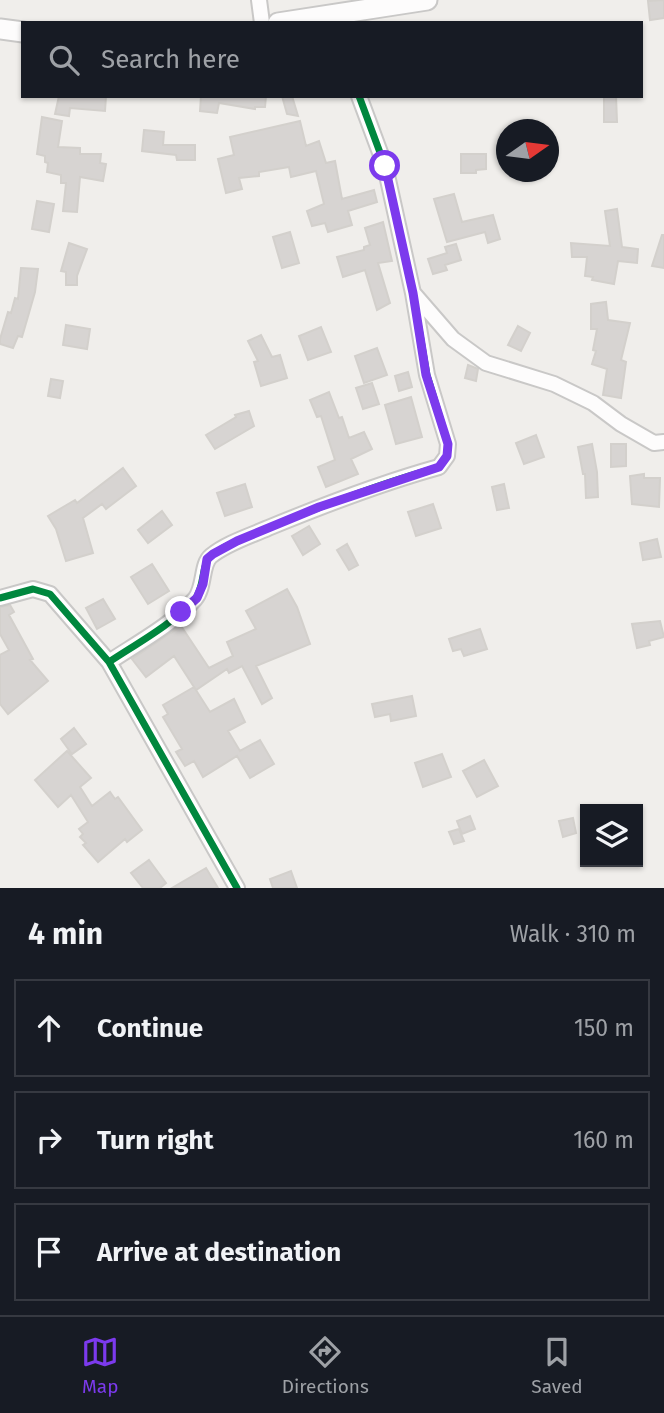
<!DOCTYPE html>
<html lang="en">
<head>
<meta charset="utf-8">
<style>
	:root { --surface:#171b24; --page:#242831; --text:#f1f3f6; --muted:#9ea1a6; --line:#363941; --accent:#7c3aed }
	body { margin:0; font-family:"Fira Sans",sans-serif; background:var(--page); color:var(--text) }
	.controls { position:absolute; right:21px; bottom:21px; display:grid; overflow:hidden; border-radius:0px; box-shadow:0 2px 5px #0004 }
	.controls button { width:63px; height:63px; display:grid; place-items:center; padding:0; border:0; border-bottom:2px solid var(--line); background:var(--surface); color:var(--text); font:35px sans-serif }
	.compass { position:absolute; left:496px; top:119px; width:63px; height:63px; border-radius:50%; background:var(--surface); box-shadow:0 2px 5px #0004; rotate:76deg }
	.stop { position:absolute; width:21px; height:21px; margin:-16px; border:5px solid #7c3aed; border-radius:50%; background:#fff }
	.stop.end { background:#7c3aed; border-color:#fff; box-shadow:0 2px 7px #0008 }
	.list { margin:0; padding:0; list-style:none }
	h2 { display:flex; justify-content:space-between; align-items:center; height:91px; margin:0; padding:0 28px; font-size:30px }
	h2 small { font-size:23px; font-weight:400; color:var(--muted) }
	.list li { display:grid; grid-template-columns:46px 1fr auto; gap:21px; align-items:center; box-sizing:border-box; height:98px; margin:0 14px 14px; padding:0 14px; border:2px solid var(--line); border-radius:0px }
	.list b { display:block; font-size:26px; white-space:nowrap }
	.list em { font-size:23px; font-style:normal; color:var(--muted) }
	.icon { flex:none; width:38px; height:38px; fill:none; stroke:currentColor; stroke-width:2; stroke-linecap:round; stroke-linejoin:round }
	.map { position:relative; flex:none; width:664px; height:888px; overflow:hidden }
	.search { position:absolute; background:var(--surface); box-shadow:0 2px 5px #0004; left:21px; right:21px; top:21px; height:77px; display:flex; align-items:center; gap:18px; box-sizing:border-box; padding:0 24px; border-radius:0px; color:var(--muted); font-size:26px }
	.sheet { height:427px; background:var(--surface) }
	nav { display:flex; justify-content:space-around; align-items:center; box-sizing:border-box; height:98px; border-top:2px solid var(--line); background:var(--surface); font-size:19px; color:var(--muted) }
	nav a { display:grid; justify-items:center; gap:4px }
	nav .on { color:var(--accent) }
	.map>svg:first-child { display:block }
</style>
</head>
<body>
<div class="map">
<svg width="664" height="888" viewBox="0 0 664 888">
	<rect width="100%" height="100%" fill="#f0eeeb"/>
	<!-- building -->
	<path fill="#d7d4d2" stroke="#d3d0cc" stroke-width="2" d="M664,0V18L650,20L648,1Z
		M59,96H106L105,111L70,108L69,116L55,114Z
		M201,96H266L265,107H255V109L219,103L217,113L200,111Z
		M282,96H292L298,116L287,114Z
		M604,96H616L617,122H604Z
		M42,117L62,121L58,147L80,148V154H101L100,163L106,164L103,181L80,177L77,212L63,211L66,183H61V175L47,172L48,163L45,162V156L37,154Z
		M300,121L306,146L319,141L326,163L335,161L342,199L374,190L377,202L348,211L352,225L328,232L325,223L312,226L307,211L324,204L316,171L291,177L289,167L259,172V176L239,178L242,189L226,193L218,159L234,155L230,137Z
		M144,130L164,132L163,145H195V160H177L176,155L142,151Z
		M461,154H486V169L476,170V173H461Z
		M454,194L462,222L493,215L500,239L488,243L485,232L447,242L434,199Z
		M37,201L54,204L49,232L32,229Z
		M617,209L622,247L638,249L637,263L618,261L614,284L592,280L593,277L585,276L587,257H572L571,243L610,246L605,211Z
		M383,222L392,261L378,263L390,303L377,310L365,270L343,277L337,257L364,250V247L370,245L365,228Z
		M290,232L299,263L282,268L273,237Z
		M662,235H664V268L652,266Z
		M69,243L87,249L77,276V285H66V272L61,271Z
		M456,244L461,260L445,265L447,270L433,274L428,259L447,253L445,247Z
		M21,268L38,269L35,292L29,313L22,337L18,336L13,348L0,344V339L8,312L11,313L15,298L18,299Z
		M606,302L608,320L630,323L621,360L626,362L621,398L603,395L607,369L592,364L596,351L593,350L597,329H591V304Z
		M66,325L90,329L87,349L63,345Z
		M518,326L530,333L521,351L508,345Z
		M321,327L331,352L308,360L299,336Z
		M261,335L272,357L280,355L287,378L261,386L254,362L258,361L248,341Z
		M377,348L387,375L364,383L355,356Z
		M468,365L478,369L476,381L465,378Z
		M408,372L412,387L399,391L395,376Z
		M51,379L63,381L60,398L48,396Z
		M372,383L379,404L363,409L356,388Z
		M329,392L339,418L342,417L349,438L364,432L372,449L351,459L358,474L326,487L318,467L335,460L321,416L317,417L310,400Z
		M411,397L422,437L396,444L385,405Z
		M249,411L254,426L215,449L206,435L236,417L235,415Z
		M536,435L544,457L524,464L516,443Z
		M592,444L597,472L598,497L586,498L585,474H583L578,447Z
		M611,444H626V466L611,467Z
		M123,468L136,486L106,509L102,504L83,518L93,553L66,561L56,529L48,516L75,500L77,503Z
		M644,474V478H660L659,507L632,504L630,476Z
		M245,484L252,507L225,516L217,493Z
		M504,484L509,508L497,510L492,487Z
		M433,504L441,528L416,536L408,512Z
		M162,511L172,525L148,543L138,530Z
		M309,526L320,544L303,555L292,536Z
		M657,539L661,557L643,560L640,543Z
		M347,544L358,565L349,570L337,550Z
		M152,564L169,591L148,604L131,577Z
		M287,589L297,607L310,644L256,666L272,698L262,704L242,666L229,673L227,669L196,690L174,656L146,677L132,659L181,626L209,668L233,656L227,642L256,629L246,611Z
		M103,599L115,619L97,629L86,608Z
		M10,605L14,612L9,615L33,659L30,660L48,681L8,714L0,704V655L9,650L0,634V607Z
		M660,621L664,637L649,641L650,645L637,648L632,624Z
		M480,629L487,649L464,656L461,649L453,651L449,639Z
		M194,687L210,712L234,699L245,722L228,731L240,751L260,740L274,764L250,778L237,756L203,777L194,761L185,766L176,752L182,749L163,717L168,714L163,705Z
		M412,696L416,716L391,721L390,714L375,717L372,704Z
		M74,728L86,744L72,754L61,739Z
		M67,751L91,778L80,787L92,806L110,792L115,799L118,797L142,830L127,842L125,839L98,862L83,845L86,843L80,837L83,834L79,829L88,822L71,795L58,807L35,780Z
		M442,754L451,777L423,787L415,763Z
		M484,760L498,786L477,797L463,771Z
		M470,816L475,829L462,834L457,821Z
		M573,818L576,833L563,837L559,821Z
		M459,829L464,841L454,844L449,832Z
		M149,860L166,883L160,888H143L131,873Z
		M206,868L218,888H172Z
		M291,871L297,888H273L270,879Z"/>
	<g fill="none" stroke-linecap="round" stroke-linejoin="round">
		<defs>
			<path id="minor" d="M259,0L262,23
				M414,294L453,339L486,363L554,384L593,403L621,424L654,443L664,442
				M0,598L33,589L50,594L109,662L237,888
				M109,662C136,644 173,624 195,599C205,587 201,564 211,556C227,543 250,536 268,528C324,505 381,483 439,467L447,456L448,444L427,375L413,293L385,166L359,96"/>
			<path id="tertiary" d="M278,23L427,0
				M0,29L23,32"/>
		</defs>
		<!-- minor casing -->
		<use href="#minor" stroke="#c9c8c7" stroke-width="18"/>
		<!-- tertiary casing -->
		<use href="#tertiary" stroke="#c9c8c7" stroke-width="23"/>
		<!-- minor -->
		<use href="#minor" stroke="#fdfcfc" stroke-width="14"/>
		<!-- tertiary -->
		<use href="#tertiary" stroke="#fdfcfc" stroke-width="19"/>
		<defs>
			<path id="cycleway" d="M0,598L33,589L50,594L109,662L237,888
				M109,662C136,644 173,624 195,599C205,587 201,564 211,556C227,543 250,536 268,528C324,505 381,483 439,467L447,456L448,444L427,375L413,293L385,166L359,96"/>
		</defs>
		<!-- cycleway casing -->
		<use href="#cycleway" stroke="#fff" stroke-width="11"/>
		<!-- cycleway -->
		<use href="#cycleway" stroke="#00873e" stroke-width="7"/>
	</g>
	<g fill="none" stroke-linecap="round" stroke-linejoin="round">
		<!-- route -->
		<path stroke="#7c3aed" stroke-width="9" d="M181,612L197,598L203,584L207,559L213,554L237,541L319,507L439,467L447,456L448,444L426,375L413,293L385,166"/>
	</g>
</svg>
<div class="controls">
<button><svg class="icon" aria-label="layers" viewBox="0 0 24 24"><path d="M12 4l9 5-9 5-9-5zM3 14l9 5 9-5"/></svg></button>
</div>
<svg class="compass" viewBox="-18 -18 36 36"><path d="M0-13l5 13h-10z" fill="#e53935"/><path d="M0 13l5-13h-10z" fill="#9ea1a6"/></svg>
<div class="stop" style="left:385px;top:166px"></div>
<div class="stop end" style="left:181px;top:612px"></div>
<div class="search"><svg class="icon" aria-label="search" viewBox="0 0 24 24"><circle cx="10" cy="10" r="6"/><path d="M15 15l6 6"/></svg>Search here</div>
</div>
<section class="sheet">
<h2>4 min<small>Walk · 310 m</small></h2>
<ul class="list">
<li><svg class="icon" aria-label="ahead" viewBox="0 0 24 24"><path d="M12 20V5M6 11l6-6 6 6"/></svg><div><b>Continue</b></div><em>150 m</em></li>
<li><svg class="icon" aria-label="right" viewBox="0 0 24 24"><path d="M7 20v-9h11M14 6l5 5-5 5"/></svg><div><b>Turn right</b></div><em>160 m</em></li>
<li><svg class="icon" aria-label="arrive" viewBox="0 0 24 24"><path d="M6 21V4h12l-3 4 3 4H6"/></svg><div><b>Arrive at destination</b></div></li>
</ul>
</section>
<nav>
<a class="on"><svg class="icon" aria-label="map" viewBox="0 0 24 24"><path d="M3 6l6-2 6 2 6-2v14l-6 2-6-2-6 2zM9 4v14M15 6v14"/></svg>Map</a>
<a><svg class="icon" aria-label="directions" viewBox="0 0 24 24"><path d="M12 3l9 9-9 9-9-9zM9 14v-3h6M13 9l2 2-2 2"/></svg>Directions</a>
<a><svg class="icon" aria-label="saved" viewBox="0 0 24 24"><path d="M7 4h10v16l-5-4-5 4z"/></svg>Saved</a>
</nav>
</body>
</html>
